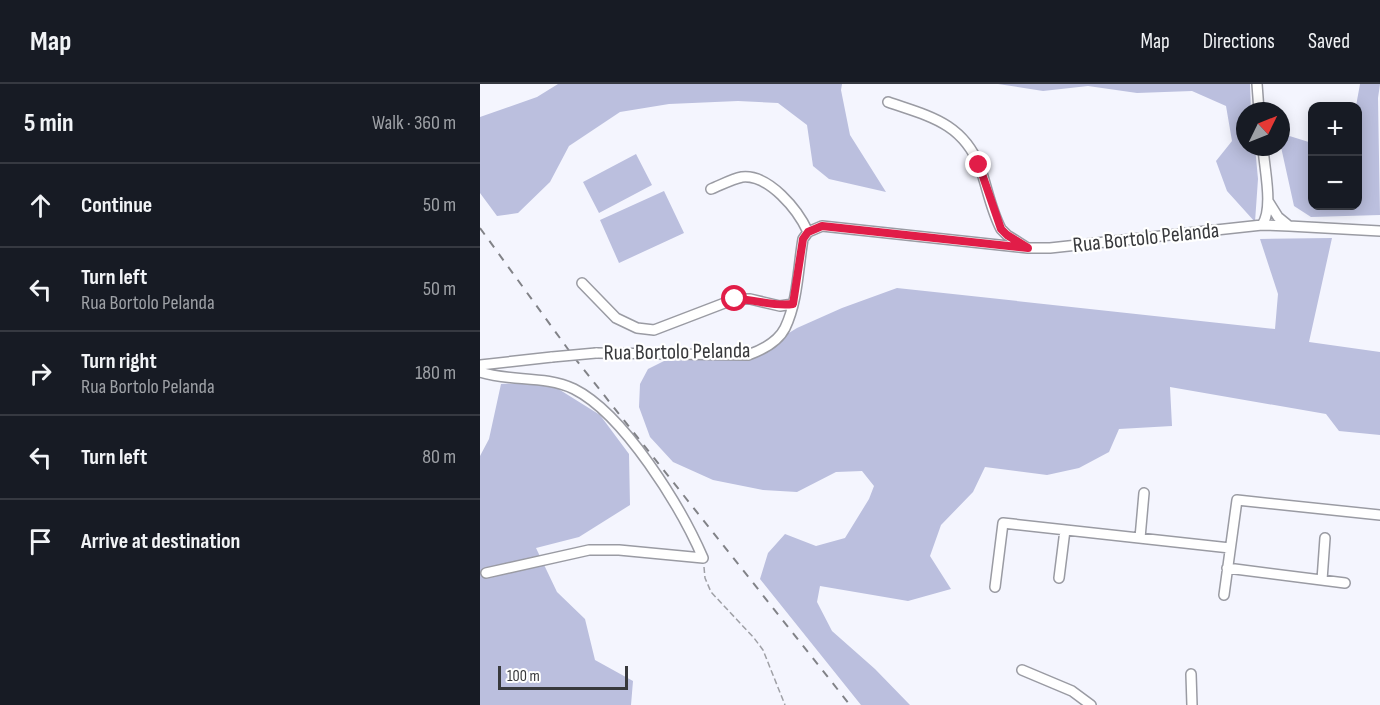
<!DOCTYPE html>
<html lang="en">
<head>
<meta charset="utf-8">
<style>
	:root { --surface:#171b24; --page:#242831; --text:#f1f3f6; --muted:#9ea1a6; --line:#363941 }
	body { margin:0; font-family:"Sofia Sans Condensed",sans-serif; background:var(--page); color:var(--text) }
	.controls { position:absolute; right:18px; top:18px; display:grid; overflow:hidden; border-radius:12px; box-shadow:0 3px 15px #0003 }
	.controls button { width:54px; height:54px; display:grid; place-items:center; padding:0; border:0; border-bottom:2px solid var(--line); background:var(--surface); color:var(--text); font:30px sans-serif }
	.compass { position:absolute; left:756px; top:18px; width:54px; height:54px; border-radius:50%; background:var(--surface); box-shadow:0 3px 15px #0003; rotate:47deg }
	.scale { position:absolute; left:18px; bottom:15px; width:130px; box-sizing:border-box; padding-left:6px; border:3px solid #38393c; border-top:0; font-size:16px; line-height:21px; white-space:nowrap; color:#38393c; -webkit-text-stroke:4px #fff; paint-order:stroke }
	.stop { position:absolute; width:18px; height:18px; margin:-14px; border:4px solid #e11d48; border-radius:50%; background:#fff }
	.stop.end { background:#e11d48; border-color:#fff; box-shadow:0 2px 6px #0008 }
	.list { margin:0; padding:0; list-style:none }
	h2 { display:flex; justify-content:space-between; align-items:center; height:78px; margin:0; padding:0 24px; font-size:26px }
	h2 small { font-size:20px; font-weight:400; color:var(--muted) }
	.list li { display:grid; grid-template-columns:39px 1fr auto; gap:18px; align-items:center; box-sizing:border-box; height:84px; padding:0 24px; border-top:2px solid var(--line) }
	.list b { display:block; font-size:22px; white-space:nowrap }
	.list p { margin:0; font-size:20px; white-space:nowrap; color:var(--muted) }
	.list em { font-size:20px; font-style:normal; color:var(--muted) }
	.icon { flex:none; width:33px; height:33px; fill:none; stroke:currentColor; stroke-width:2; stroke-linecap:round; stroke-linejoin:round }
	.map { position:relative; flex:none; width:900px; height:621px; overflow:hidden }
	header { display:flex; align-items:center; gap:36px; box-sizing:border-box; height:84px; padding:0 30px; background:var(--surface); border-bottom:2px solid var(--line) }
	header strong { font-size:28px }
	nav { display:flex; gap:33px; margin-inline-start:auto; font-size:21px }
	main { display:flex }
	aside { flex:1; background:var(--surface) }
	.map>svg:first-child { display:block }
</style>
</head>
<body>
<header>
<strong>Map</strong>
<nav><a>Map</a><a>Directions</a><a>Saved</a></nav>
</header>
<main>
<aside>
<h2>5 min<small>Walk · 360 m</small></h2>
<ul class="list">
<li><svg class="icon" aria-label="ahead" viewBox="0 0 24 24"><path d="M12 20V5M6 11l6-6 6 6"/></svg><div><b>Continue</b></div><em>50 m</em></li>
<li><svg class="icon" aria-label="left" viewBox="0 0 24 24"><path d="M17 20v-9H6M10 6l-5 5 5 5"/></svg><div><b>Turn left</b><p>Rua Bortolo Pelanda</p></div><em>50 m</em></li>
<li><svg class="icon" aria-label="right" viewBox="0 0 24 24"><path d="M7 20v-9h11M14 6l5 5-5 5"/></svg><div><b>Turn right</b><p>Rua Bortolo Pelanda</p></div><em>180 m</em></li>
<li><svg class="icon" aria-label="left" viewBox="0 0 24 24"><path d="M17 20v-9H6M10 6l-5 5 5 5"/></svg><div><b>Turn left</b></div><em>80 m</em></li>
<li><svg class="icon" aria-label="arrive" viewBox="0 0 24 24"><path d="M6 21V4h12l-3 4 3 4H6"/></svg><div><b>Arrive at destination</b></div></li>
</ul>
</aside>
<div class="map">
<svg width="900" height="621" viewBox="0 0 900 621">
	<rect width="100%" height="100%" fill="#f4f5fe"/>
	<!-- green -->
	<path fill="#bbbfde" d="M78,0H362L361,6L370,51L406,108L349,95L333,82L327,41L298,19L258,17L189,20L140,28L89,62L70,98L38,129L17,132L0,109V33L57,13Z
		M518,0H770L771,27H765V63H775L778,95L775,138L747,107L736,77L752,57L746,22L712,7L657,9L608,2L563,7Z
		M880,0H900L898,14L900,131L831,133L814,122L801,63L803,50L832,59V122H878V22H876Z
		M156,70L172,101L119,129L103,98Z
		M184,107L204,149L139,179L120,136Z
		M852,154L829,258L900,268V351L859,347L846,330L690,303L692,342L639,345L629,368L599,384L567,391L505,383L493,408L461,441L450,472L471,505L428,517L340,502L337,518L352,547L395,585L430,621H381L280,495L288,469L305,450L336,462L365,454L389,415L394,402L382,387L356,388L317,408L283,406L233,396L193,378L170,353L159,323L160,300L168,285L184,277L268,274L317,244L362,224L417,204L795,245L798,210L780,155Z
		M42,299L72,301L120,331L149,370L150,421L99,453L56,464L77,508L105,535L115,576L153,597L151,621H0V372L9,355L21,300Z"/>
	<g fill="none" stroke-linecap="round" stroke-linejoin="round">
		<defs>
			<path id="minor" d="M777,0L779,27
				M408,18C448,32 482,38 500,83C507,103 511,126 521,145L527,151L546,163
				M231,105C241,101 252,95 262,93C289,90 318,126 328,148
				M788,117L798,133L809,142L900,147
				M782,141C794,124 784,84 783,63
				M102,199L136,234L157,244L174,246L255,215H270L300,222L313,220
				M116,269L268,271C282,266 298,258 305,244C318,217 318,184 323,155L328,148L342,142L548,164H570L782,141L809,142
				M0,281L72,273
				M0,288C30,298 65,291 94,305C144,330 201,423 223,474L139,466H109L6,489
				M660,454L664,409
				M747,484L865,499
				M579,494L585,446
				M842,496L845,454
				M515,503L523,439L750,464
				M744,511L757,416L900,431
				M542,586L592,607L611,621
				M711,590L712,621"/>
		</defs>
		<!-- minor casing -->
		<use href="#minor" stroke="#9a9ba3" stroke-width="12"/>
		<!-- path -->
		<path stroke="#9fa0a6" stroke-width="1.5" stroke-dasharray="6 3" stroke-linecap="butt" d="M224,483L225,494L231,508L274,554L283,566L305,621"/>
		<!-- minor -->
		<use href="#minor" stroke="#fff" stroke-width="9"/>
		<!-- rail -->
		<path stroke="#818287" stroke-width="2" stroke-dasharray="8 8" stroke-linecap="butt" d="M0,144L93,272L370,621"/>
		<defs>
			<path id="minor-bridge" d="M72,273L116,269"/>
		</defs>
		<!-- minor-bridge casing -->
		<use href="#minor-bridge" stroke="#9a9ba3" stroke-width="12" stroke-linecap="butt"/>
		<!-- minor-bridge -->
		<use href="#minor-bridge" stroke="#fff" stroke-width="9"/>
	</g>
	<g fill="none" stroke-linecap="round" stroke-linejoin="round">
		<!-- route -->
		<path stroke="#e11d48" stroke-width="8" d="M255,215C275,215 293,223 313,220L323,155L328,148L342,142L548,164L527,151L521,145L499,81"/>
	</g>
	<g text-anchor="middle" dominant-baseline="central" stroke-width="4.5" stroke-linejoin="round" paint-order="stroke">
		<!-- street labels -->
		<g font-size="22" fill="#38393c" stroke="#fff">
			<text transform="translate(666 154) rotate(-6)">Rua Bortolo Pelanda</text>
			<text transform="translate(197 268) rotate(-1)">Rua Bortolo Pelanda</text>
		</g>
	</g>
</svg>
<div class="controls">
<button>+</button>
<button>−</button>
</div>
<svg class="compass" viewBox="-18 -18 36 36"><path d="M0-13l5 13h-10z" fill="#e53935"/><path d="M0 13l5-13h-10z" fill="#9ea1a6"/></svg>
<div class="scale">100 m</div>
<div class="stop" style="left:255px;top:215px"></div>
<div class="stop end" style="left:499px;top:81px"></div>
</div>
</main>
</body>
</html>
